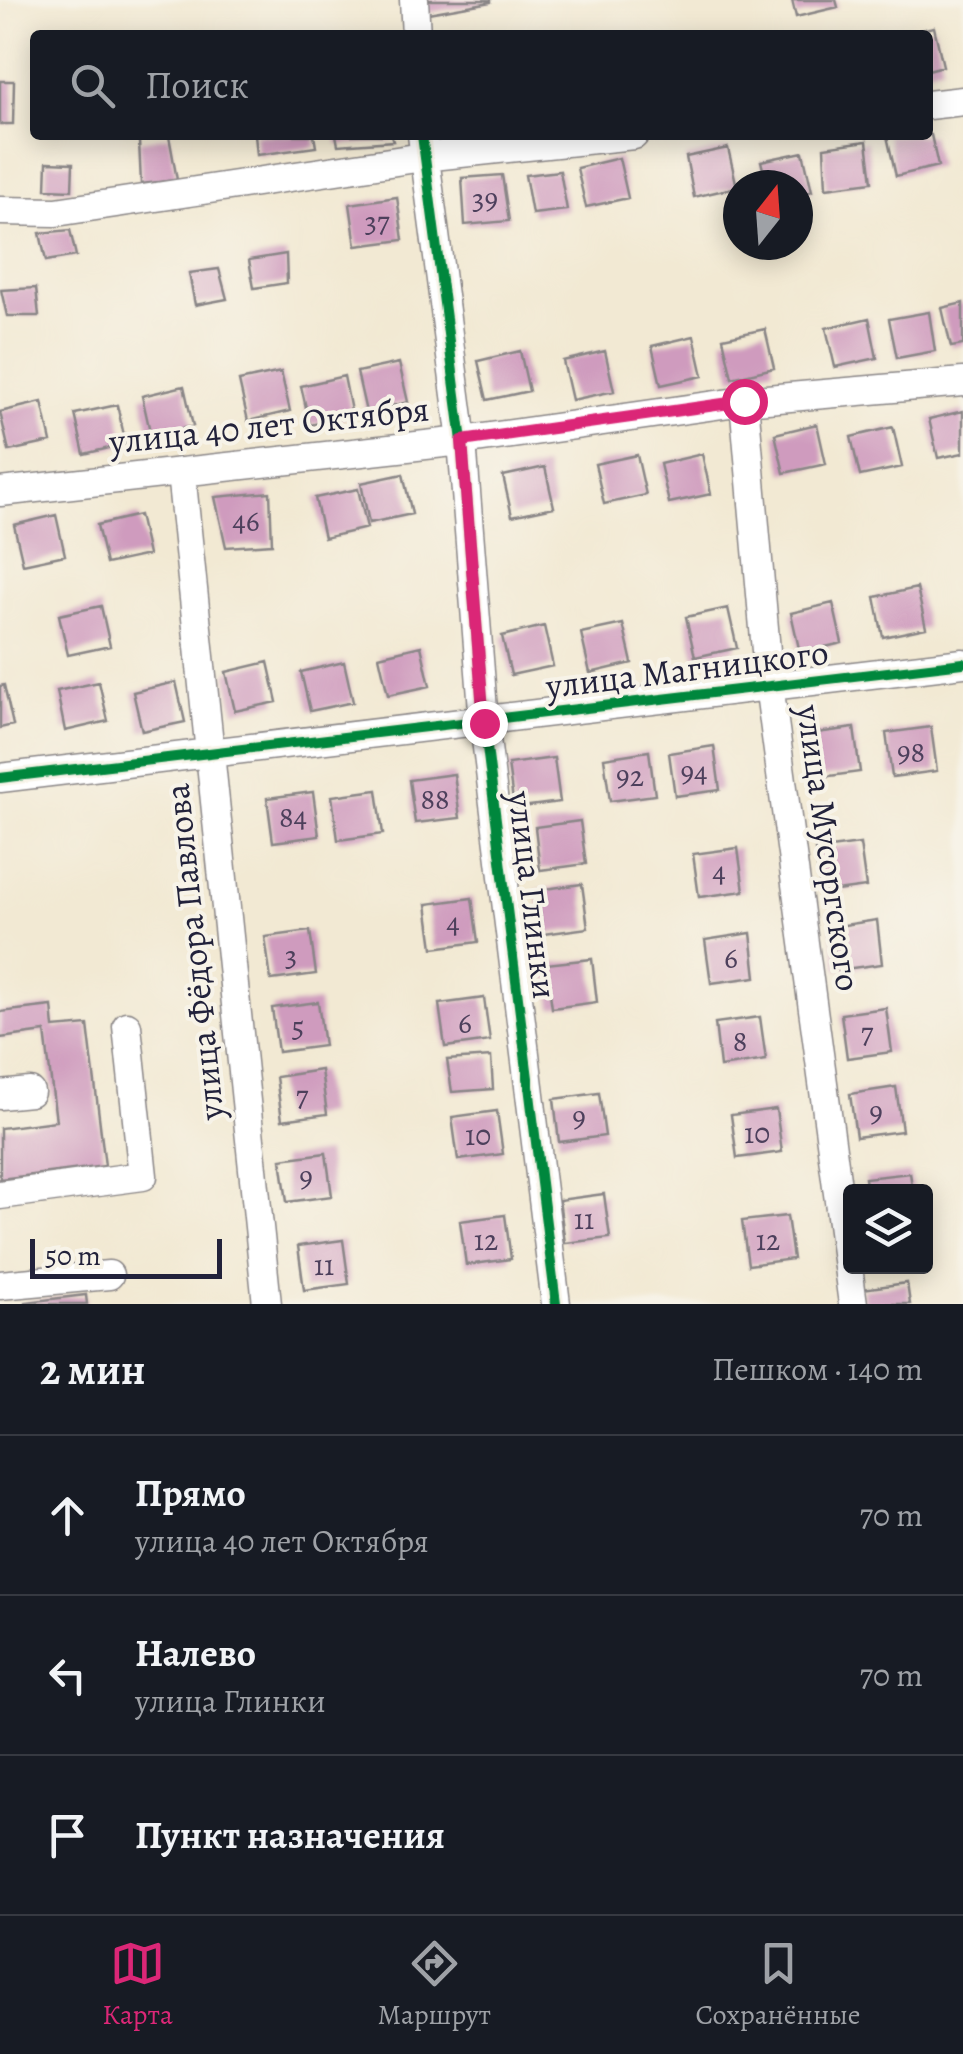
<!DOCTYPE html>
<html lang="ru">
<head>
<meta charset="utf-8">
<style>
	:root { --surface:#171b24; --page:#20242c; --text:#f1f3f6; --muted:#9ea1a6; --line:#363941; --accent:#db2777 }
	body { margin:0; font-family:Alegreya,serif; background:var(--page); color:var(--text) }
	.controls { position:absolute; right:30px; bottom:30px; display:grid; overflow:hidden; border-radius:10px; box-shadow:0 5px 25px #0003 }
	.controls button { width:90px; height:90px; display:grid; place-items:center; padding:0; border:0; border-bottom:2px solid var(--line); background:var(--surface); color:var(--text); font:50px sans-serif }
	.compass { position:absolute; left:723px; top:170px; width:90px; height:90px; border-radius:50%; background:var(--surface); box-shadow:0 5px 25px #0003; rotate:17deg }
	.scale { position:absolute; left:30px; bottom:25px; width:192px; box-sizing:border-box; padding-left:10px; border:5px solid #22223b; border-top:0; font-size:28px; line-height:35px; white-space:nowrap; color:#22223b; -webkit-text-stroke:8px #f7f3e8; paint-order:stroke }
	.stop { position:absolute; width:30px; height:30px; margin:-22px; border:8px solid #db2777; border-radius:50%; background:#fff }
	.stop.end { background:#db2777; border-color:#fff; box-shadow:0 2px 10px #0008 }
	.list { margin:0; padding:0; list-style:none }
	h2 { display:flex; justify-content:space-between; align-items:center; height:130px; margin:0; padding:0 40px; font-size:42px }
	h2 small { font-size:32px; font-weight:400; color:var(--muted) }
	.list li { display:grid; grid-template-columns:65px 1fr auto; gap:30px; align-items:center; box-sizing:border-box; height:160px; padding:0 40px; border-top:2px solid var(--line) }
	.list b { display:block; font-size:38px; white-space:nowrap }
	.list p { margin:0; font-size:32px; white-space:nowrap; color:var(--muted) }
	.list em { font-size:32px; font-style:normal; color:var(--muted) }
	.icon { flex:none; width:55px; height:55px; fill:none; stroke:currentColor; stroke-width:2; stroke-linecap:round; stroke-linejoin:round }
	.map { position:relative; flex:none; width:963px; height:1304px; overflow:hidden }
	.search { position:absolute; background:var(--surface); box-shadow:0 5px 25px #0003; left:30px; right:30px; top:30px; height:110px; display:flex; align-items:center; gap:25px; box-sizing:border-box; padding:0 35px; border-radius:10px; color:var(--muted); font-size:38px }
	.sheet { height:610px; background:var(--surface) }
	nav { display:flex; justify-content:space-around; align-items:center; box-sizing:border-box; height:140px; border-top:2px solid var(--line); background:var(--surface); font-size:28px; color:var(--muted) }
	nav a { display:grid; justify-items:center; gap:5px }
	nav .on { color:var(--accent) }
	.map>svg:first-child { display:block }
</style>
</head>
<body>
<div class="map">
<svg width="963" height="1304" viewBox="0 0 963 1304">
	<rect width="100%" height="100%" fill="#f7f3e8"/>
	<filter id="ink" filterUnits="userSpaceOnUse"><feTurbulence type="fractalNoise" baseFrequency=".01" numOctaves="2"/><feDisplacementMap in="SourceGraphic" scale="20" xChannelSelector="R" yChannelSelector="G"/><feConvolveMatrix kernelMatrix="1 2 1 2 8 2 1 2 1" color-interpolation-filters="sRGB"/></filter>
	<filter id="wash" filterUnits="userSpaceOnUse"><feTurbulence type="fractalNoise" baseFrequency=".0048" numOctaves="4" result="noise"/><feDisplacementMap in="SourceGraphic" scale="40" xChannelSelector="R" yChannelSelector="G"/><feGaussianBlur stdDeviation="2.25" result="paint"/><feColorMatrix in="noise" values="0 0 0 0 0 0 0 0 0 0 0 0 0 0 0 0 0 1.4 0 .05"/><feComposite in="paint" operator="in"/></filter>
	<g filter="url(#wash)">
		<rect width="100%" height="100%" fill="#f2e9d3"/>
		<g id="blocks">
			<!-- building -->
			<path fill="#cf9bbe" d="M425,0H491V2L428,13Z
				M792,0H836L838,7L796,17Z
				M934,27L943,66L928,70V35L905,33Z
				M0,81H14L13,124H0Z
				M255,135H314L316,147L257,155Z
				M336,135H391L393,141L338,145Z
				M931,135L938,166L896,176L887,136Z
				M169,136L177,180L141,184L139,141Z
				M867,141L872,182L826,188L824,147Z
				M728,148L737,187L694,197L686,157Z
				M803,152L812,191L798,195V185H767L761,161Z
				M619,158L628,198L586,207L577,168Z
				M47,162L73,163L72,190L46,189Z
				M560,171L567,210L532,214L525,175Z
				M502,175L509,221L465,225L462,178Z
				M397,197L403,240L356,246L350,204Z
				M70,230L76,256L46,261L40,233Z
				M286,254L287,283L254,288L249,260Z
				M219,269L227,299L195,305L189,273Z
				M36,288L39,316H7L1,290Z
				M963,303V345L951,347L942,308Z
				M929,312L935,351L897,358L889,319Z
				M869,318L877,358L835,367L826,328Z
				M765,329L774,368L732,378L723,338Z
				M694,336L703,376L661,385L652,346Z
				M520,351L529,391L487,400L478,361Z
				M605,351L614,391L572,400L563,361Z
				M399,363L408,402L366,412L357,372Z
				M281,372L290,411L248,421L239,381Z
				M344,376L352,416L310,425L301,386Z
				M184,386L193,426L151,436L142,396Z
				M42,402L51,442L9,451L0,412Z
				M117,405L126,444L84,454L75,414Z
				M963,411V453L938,458L929,419Z
				M817,424L826,464L784,473L775,434Z
				M893,427L902,467L860,476L851,437Z
				M702,454L711,494L669,503L660,464Z
				M637,455L646,495L604,504L595,464Z
				M545,467L554,507L512,516L503,476Z
				M403,474L412,514L369,523L361,483Z
				M358,489L367,528L324,538L315,498Z
				M270,492L272,544L226,547L215,497Z
				M56,515L65,555L23,564L14,525Z
				M139,515L148,555L106,564L97,525Z
				M917,588L926,628L883,637L875,597Z
				M833,603L842,643L800,653L791,613Z
				M101,606L110,646L68,655L59,615Z
				M728,608L737,648L695,657L686,617Z
				M623,624L632,663L590,673L581,633Z
				M544,626L553,666L511,675L502,636Z
				M421,646L430,686L388,695L379,656Z
				M268,662L277,702L235,711L226,672Z
				M344,662L353,702L310,711L301,672Z
				M99,682L108,721L65,731L57,691Z
				M176,682L185,722L142,731L133,692Z
				M4,685L13,725L0,728V686Z
				M931,727L937,771L892,777L886,733Z
				M854,728L860,772L814,778L809,734Z
				M714,746L720,790L675,796L669,753Z
				M649,751L655,795L610,801L604,758Z
				M554,758L560,802L514,808L508,764Z
				M454,774L460,818L415,823L409,780Z
				M377,790L383,834L338,840L332,796Z
				M313,792L319,836L273,842L267,798Z
				M580,821L586,864L540,870L535,827Z
				M860,844L866,887L821,893L815,850Z
				M738,848L744,891L699,897L693,854Z
				M582,884L588,928L543,934L537,890Z
				M472,898L478,942L433,948L427,904Z
				M877,920L882,964L837,970L831,927Z
				M310,931L316,974L271,980L265,937Z
				M751,933L756,977L711,983L705,940Z
				M592,959L597,1002L552,1008L546,964Z
				M484,998L490,1041L445,1047L439,1004Z
				M318,1002L324,1046L278,1052L272,1008Z
				M52,1006L54,1028L88,1025L105,1166L0,1179V1128L56,1121L45,1032L0,1038V1012Z
				M886,1008L892,1052L847,1058L841,1014Z
				M760,1017L766,1060L720,1067L715,1023Z
				M491,1057L493,1089L452,1092L447,1060Z
				M321,1070L327,1114L282,1120L276,1077Z
				M896,1087L902,1131L856,1137L850,1094Z
				M599,1093L605,1136L559,1142L554,1099Z
				M776,1109L782,1152L737,1158L731,1115Z
				M497,1111L503,1154L458,1160L452,1117Z
				M326,1153L332,1196L287,1202L281,1159Z
				M910,1173L913,1192H867L865,1178Z
				M604,1194L610,1238L565,1243L559,1200Z
				M505,1215L511,1259L466,1265L460,1221Z
				M787,1216L793,1259L748,1265L742,1221Z
				M343,1240L349,1284L304,1290L298,1246Z
				M907,1283L910,1304H864L862,1289Z
				M86,1295L87,1304H26V1302Z"/>
		</g>
	</g>
	<g filter="url(#ink)">
		<use href="#blocks" fill-opacity="0" stroke="#8a8687" stroke-width="2.5"/>
		<g fill="none" stroke-linecap="round" stroke-linejoin="round">
			<defs>
				<path id="minor" d="M414,0L416,35
					M928,105L963,101
					M422,135L462,441L484,723L556,1304
					M0,211L56,212L423,157L634,135
					M744,401L769,685L853,1304
					M181,473L267,1304
					M0,492L462,441L744,401L963,382
					M0,778L963,663
					M0,1095L30,1092
					M0,1195L143,1176L127,1026
					M0,1285L109,1275"/>
			</defs>
			<!-- minor casing -->
			<use href="#minor" stroke="#8a8687" stroke-width="31"/>
			<!-- minor -->
			<use href="#minor" stroke="#fff" stroke-width="28"/>
			<defs>
				<path id="cycleway" d="M422,135L462,441L484,723L556,1304
					M0,778L963,663"/>
			</defs>
			<!-- cycleway casing -->
			<use href="#cycleway" stroke="#f7f3e8" stroke-width="16"/>
			<!-- cycleway -->
			<use href="#cycleway" stroke="#00873e" stroke-width="10"/>
		</g>
	</g>
	<g fill="none" stroke-linecap="round" stroke-linejoin="round" filter="url(#ink)">
		<!-- route -->
		<path stroke="#db2777" stroke-width="12" d="M484,723L462,441L744,401"/>
	</g>
	<g text-anchor="middle" dominant-baseline="central" stroke-width="8" stroke-linejoin="round" paint-order="stroke">
		<!-- number labels -->
		<g font-size="30" fill="#4d405c">
			<text x="485" y="199">39</text>
			<text x="377" y="222">37</text>
			<text x="246" y="521">46</text>
			<text x="911" y="752">98</text>
			<text x="694" y="772">94</text>
			<text x="630" y="776">92</text>
			<text x="435" y="799">88</text>
			<text x="293" y="817">84</text>
			<text x="719" y="872">4</text>
			<text x="453" y="923">4</text>
			<text x="291" y="956">3</text>
			<text x="731" y="958">6</text>
			<text x="465" y="1023">6</text>
			<text x="298" y="1027">5</text>
			<text x="867" y="1033">7</text>
			<text x="740" y="1041">8</text>
			<text x="302" y="1096">7</text>
			<text x="876" y="1112">9</text>
			<text x="579" y="1117">9</text>
			<text x="757" y="1133">10</text>
			<text x="478" y="1135">10</text>
			<text x="306" y="1177">9</text>
			<text x="584" y="1219">11</text>
			<text x="486" y="1240">12</text>
			<text x="768" y="1240">12</text>
			<text x="324" y="1265">11</text>
		</g>
		<!-- street labels -->
		<g font-size="35" fill="#22223b" stroke="#f7f3e8">
			<text transform="translate(269 425) rotate(-6)">улица 40 лет Октября</text>
			<text transform="translate(687 669) rotate(-7)">улица Магницкого</text>
			<text transform="translate(829 848) rotate(82)">улица Мусоргского</text>
			<text transform="translate(533 895) rotate(83)">улица Глинки</text>
			<text transform="translate(194 952) rotate(-96)">улица Фёдора Павлова</text>
		</g>
	</g>
</svg>
<div class="controls">
<button><svg class="icon" aria-label="layers" viewBox="0 0 24 24"><path d="M12 4l9 5-9 5-9-5zM3 14l9 5 9-5"/></svg></button>
</div>
<svg class="compass" viewBox="-18 -18 36 36"><path d="M0-13l5 13h-10z" fill="#e53935"/><path d="M0 13l5-13h-10z" fill="#9ea1a6"/></svg>
<div class="scale">50 m</div>
<div class="stop" style="left:744px;top:401px"></div>
<div class="stop end" style="left:484px;top:723px"></div>
<div class="search"><svg class="icon" aria-label="search" viewBox="0 0 24 24"><circle cx="10" cy="10" r="6"/><path d="M15 15l6 6"/></svg>Поиск</div>
</div>
<section class="sheet">
<h2>2 мин<small>Пешком · 140 m</small></h2>
<ul class="list">
<li><svg class="icon" aria-label="ahead" viewBox="0 0 24 24"><path d="M12 20V5M6 11l6-6 6 6"/></svg><div><b>Прямо</b><p>улица 40 лет Октября</p></div><em>70 m</em></li>
<li><svg class="icon" aria-label="left" viewBox="0 0 24 24"><path d="M17 20v-9H6M10 6l-5 5 5 5"/></svg><div><b>Налево</b><p>улица Глинки</p></div><em>70 m</em></li>
<li><svg class="icon" aria-label="arrive" viewBox="0 0 24 24"><path d="M6 21V4h12l-3 4 3 4H6"/></svg><div><b>Пункт назначения</b></div></li>
</ul>
</section>
<nav>
<a class="on"><svg class="icon" aria-label="map" viewBox="0 0 24 24"><path d="M3 6l6-2 6 2 6-2v14l-6 2-6-2-6 2zM9 4v14M15 6v14"/></svg>Карта</a>
<a><svg class="icon" aria-label="directions" viewBox="0 0 24 24"><path d="M12 3l9 9-9 9-9-9zM9 14v-3h6M13 9l2 2-2 2"/></svg>Маршрут</a>
<a><svg class="icon" aria-label="saved" viewBox="0 0 24 24"><path d="M7 4h10v16l-5-4-5 4z"/></svg>Сохранённые</a>
</nav>
</body>
</html>
